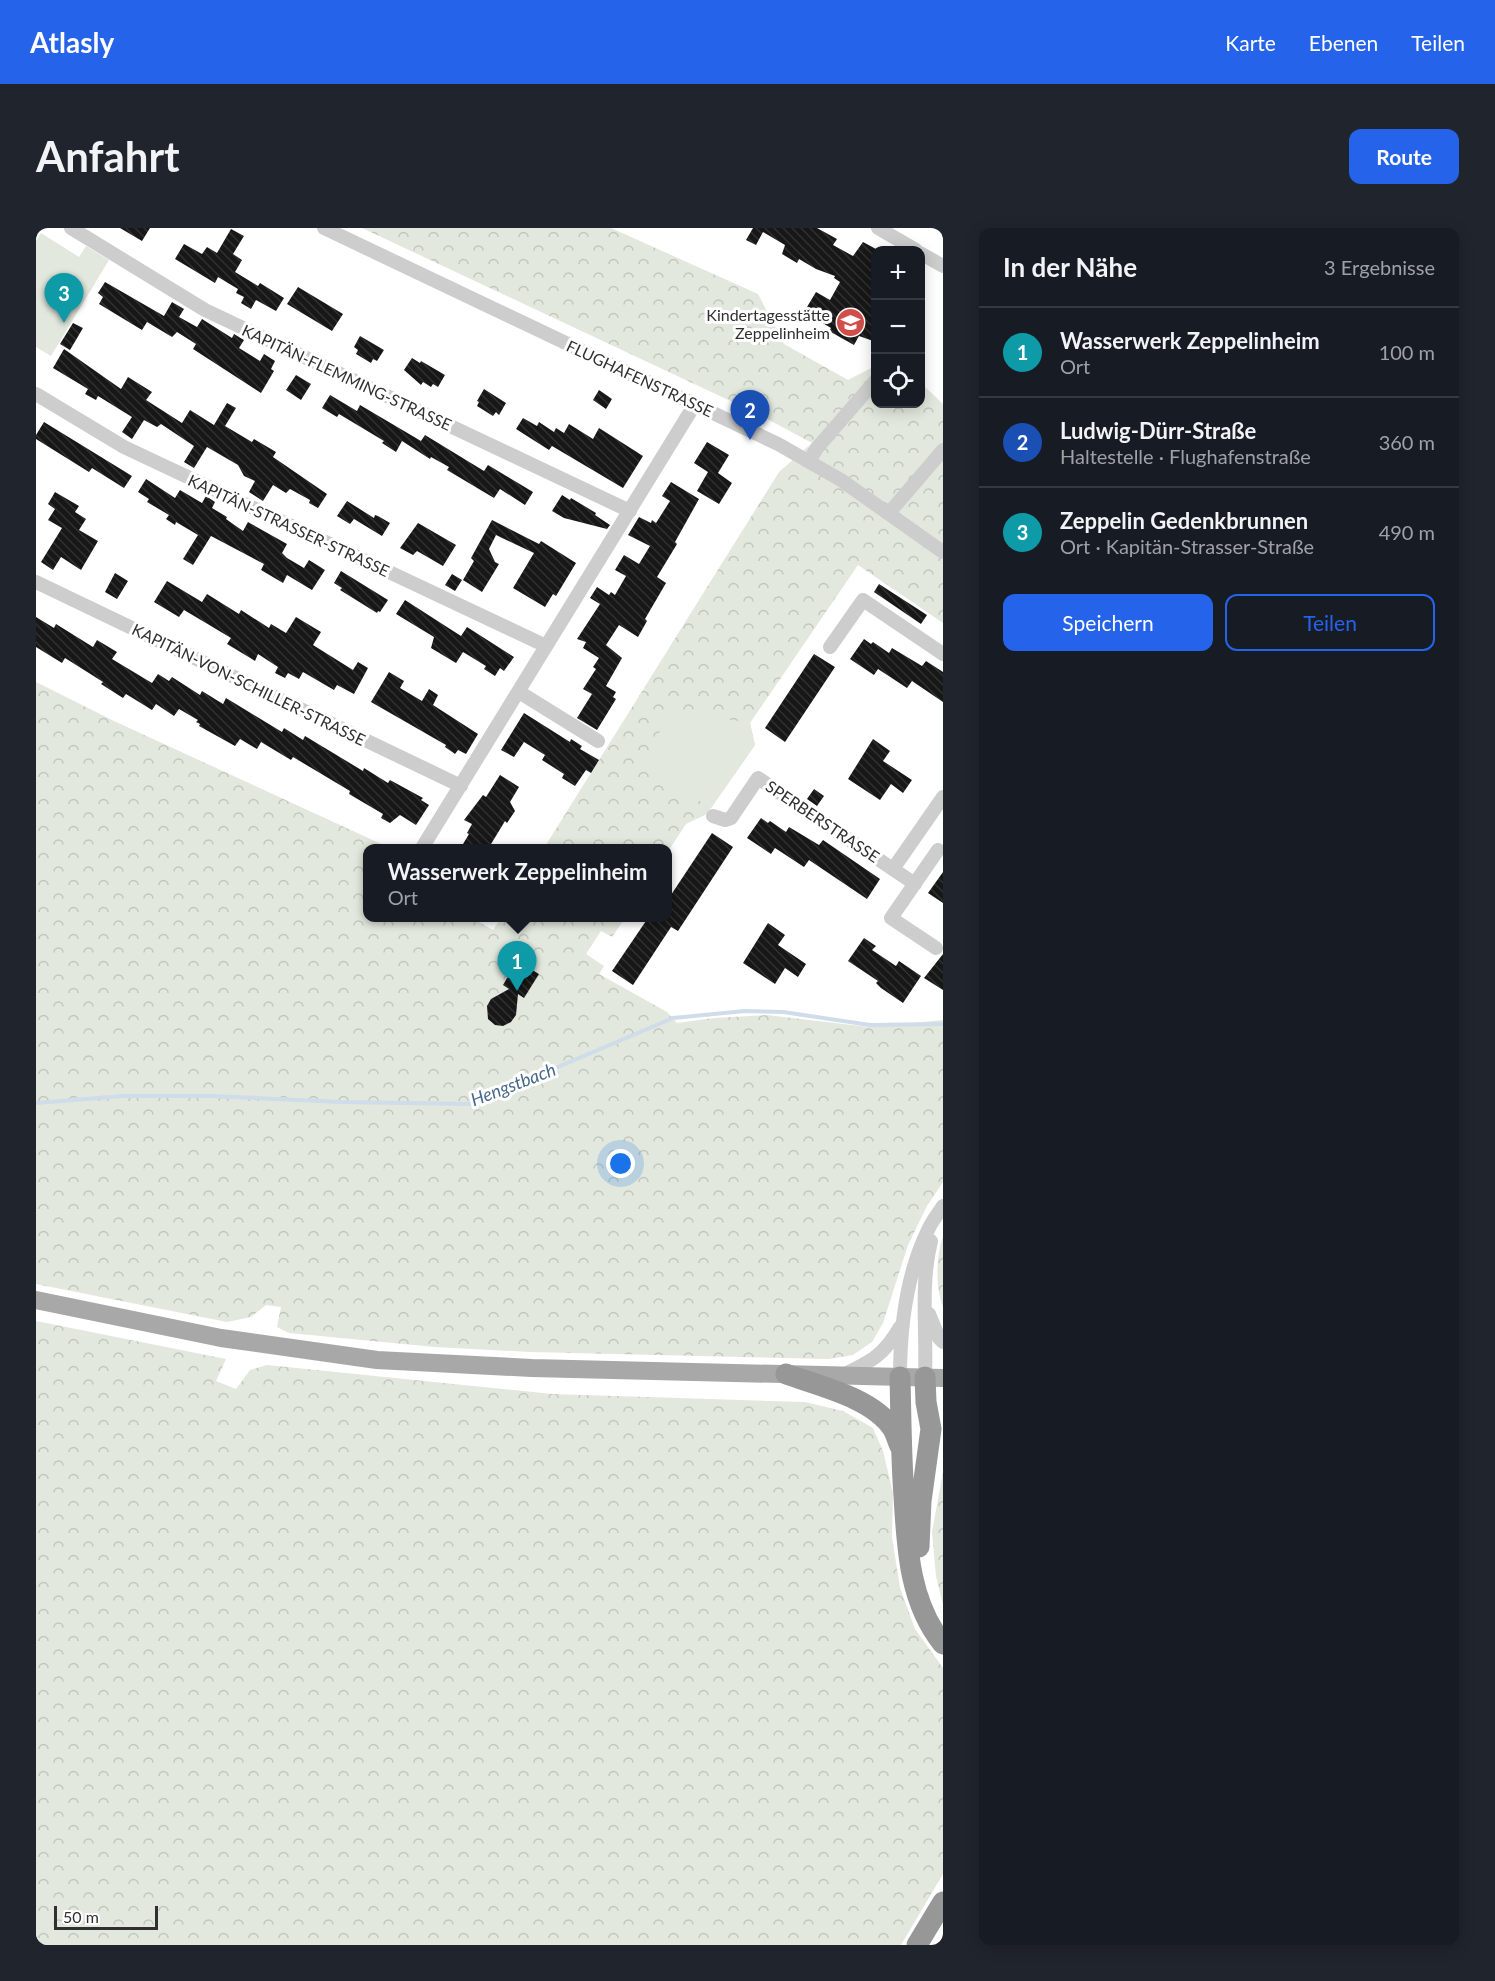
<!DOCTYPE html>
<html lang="de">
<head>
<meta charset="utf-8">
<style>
	:root { --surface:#171b24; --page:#20242c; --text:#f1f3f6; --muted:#9ea1a6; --line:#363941; --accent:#2563eb }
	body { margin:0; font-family:Lato,sans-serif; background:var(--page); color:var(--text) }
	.controls { position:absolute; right:18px; top:18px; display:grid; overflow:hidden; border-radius:12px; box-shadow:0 3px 15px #0003 }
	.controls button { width:54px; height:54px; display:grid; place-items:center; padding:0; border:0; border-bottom:2px solid var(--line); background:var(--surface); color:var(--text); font:30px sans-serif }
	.scale { position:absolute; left:18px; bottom:15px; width:104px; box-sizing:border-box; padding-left:6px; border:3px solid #303030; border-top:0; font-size:16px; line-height:21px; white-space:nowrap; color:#303030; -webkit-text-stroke:4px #fff; paint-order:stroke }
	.you { position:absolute; left:585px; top:936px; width:21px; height:21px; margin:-15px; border:4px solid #fff; border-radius:50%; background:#1a73e8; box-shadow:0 0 0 9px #1a73e833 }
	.badge { display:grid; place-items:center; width:39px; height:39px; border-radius:50%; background:var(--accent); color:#fff; font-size:20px; font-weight:700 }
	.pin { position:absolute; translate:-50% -50px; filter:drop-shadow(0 2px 3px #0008) }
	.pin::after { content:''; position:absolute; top:32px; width:21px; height:18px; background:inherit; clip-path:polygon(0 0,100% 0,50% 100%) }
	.popup { position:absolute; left:327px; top:616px; width:309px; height:78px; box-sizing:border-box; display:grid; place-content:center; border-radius:12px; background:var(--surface); filter:drop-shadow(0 2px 4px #0005); font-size:20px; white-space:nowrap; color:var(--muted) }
	.popup b { font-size:22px; color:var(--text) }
	.popup::after { content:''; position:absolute; left:50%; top:100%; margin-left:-12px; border:12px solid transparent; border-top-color:var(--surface) }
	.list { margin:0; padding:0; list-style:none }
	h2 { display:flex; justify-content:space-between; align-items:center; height:78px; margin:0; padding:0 24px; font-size:26px }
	h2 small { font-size:20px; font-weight:400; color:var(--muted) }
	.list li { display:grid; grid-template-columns:39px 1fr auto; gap:18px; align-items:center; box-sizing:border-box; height:90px; padding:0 24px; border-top:2px solid var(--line) }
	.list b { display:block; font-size:22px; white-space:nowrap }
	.list p { margin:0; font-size:20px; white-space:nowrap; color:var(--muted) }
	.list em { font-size:20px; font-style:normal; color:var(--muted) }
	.actions { display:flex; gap:12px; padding:18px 24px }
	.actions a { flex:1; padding:14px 0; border:2px solid var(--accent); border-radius:12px; text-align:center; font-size:21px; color:var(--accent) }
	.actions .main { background:var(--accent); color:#fff }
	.icon { flex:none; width:33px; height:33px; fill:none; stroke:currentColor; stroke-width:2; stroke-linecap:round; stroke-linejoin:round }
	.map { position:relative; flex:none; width:907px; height:1717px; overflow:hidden; border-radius:12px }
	header { display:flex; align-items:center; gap:36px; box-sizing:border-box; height:84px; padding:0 30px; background:var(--accent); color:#fff }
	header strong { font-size:28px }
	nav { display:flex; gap:33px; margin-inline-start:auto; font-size:21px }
	.intro { display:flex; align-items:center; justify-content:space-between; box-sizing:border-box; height:144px; padding:0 36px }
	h1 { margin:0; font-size:42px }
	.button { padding:15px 27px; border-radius:12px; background:var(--accent); color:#fff; font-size:21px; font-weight:700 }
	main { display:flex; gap:36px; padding:0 36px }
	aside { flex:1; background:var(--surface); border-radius:12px; box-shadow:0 3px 15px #0003 }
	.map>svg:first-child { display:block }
</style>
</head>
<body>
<header>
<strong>Atlasly</strong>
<nav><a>Karte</a><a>Ebenen</a><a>Teilen</a></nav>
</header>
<div class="intro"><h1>Anfahrt</h1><a class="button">Route</a></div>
<main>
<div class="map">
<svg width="907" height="1717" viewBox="0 0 907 1717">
	<defs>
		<pattern id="forest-crowns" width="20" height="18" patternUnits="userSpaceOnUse" patternTransform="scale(1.5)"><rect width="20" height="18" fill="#e2e8dd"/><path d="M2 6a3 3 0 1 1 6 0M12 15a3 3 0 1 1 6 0" fill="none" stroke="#c2c7be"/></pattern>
		<pattern id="building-back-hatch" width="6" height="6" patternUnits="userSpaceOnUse" patternTransform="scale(1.5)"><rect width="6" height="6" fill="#171717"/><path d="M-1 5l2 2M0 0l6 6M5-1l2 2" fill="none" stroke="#303030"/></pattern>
	</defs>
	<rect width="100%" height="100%" fill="#fff"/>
	<!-- forest -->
	<path fill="url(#forest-crowns)" d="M326,0H575L722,66L748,116L812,152L839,138L840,176H884L885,155L907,176V395L822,337L714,495L719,517L675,580L669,587L650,596L631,625V620H508L743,244L776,215L720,185Z
		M0,454L78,493L354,620H331V690H436L457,702L465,690H589L576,709L565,703L550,726L568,738L563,746L631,784L641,795L678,790L731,787L833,799L907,792V954L891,978L872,1017L847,1095L836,1114L817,1127L793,1131L494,1124L399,1119L253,1105L241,1099L245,1079L230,1077L215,1089L191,1094L0,1056Z
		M907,1008V1079C899,1058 900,1029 907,1008Z
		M0,1093L190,1131L180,1153L200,1161L214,1142L231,1137L517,1166L769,1174L807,1183L837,1200L847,1223L857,1265L856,1309L864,1360L879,1401L907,1440V1646L865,1717H0Z
		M907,1244V1377L900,1348L896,1304Z"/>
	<!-- park -->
	<path fill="#e2e8dd" d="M5,5L43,29L50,18L73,32L15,128L0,119V13Z
		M638,486H658L714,495L719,517L675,580L609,539L625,500Z"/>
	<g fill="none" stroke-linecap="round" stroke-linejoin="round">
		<!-- stream -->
		<path stroke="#cfdce9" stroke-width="4" d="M0,875L88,868H175L305,874L435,876L637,790L709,783L747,784L834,797L907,796"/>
	</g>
	<!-- building -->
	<path fill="url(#building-back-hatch)" d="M84,0H114L106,13Z
		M717,0H781L801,11L797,17L817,28L827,14L840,21V114L823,108L818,117L793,103L795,100L768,84L780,64L794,72L804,54L798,50L799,48L780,41L763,31L761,35L746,26L749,17L727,4L720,17L710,12Z
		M195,1L208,8L197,26L206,32L199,44L222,58L224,55L248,70L240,83L220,72L215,81L205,75L208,69L200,65L202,61L182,49L179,55L139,31L148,16L166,26L171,19L181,25Z
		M69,54L128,88L136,74L148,81L143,89L161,99L166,91L196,110L198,106L208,112L203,120L224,133L228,126L239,133L235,141L238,143L225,165L157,121L160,116L141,104L136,109L111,94L106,102L63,76L67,69L62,65Z
		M262,59L307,86L296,103L251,76Z
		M37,95L47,100L34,122L24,116Z
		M324,108L348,122L341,133L337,131L335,135L320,126L322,122L318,119Z
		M28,121L85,161L92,149L116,164L110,172L146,195L154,182L178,197L191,175L200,180L189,198L216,214L218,211L240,224L237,229L291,266L282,280L273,275L274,272L254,261L250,265L237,257L227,273L213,264L219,253L208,248L202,237L171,219L158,240L148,234L158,218L125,196L121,199L108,192L96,211L86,204L96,189L62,168L60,172L49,166L52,161L17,140Z
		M376,130L384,135L385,133L409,147L402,159L397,156L395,159L387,154L385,157L368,142Z
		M260,147L275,156L265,172L250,162Z
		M448,161L470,175L463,187L460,184L457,188L441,178L443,174L441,173Z
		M563,162L576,171L570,181L557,172Z
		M294,167L321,183L324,177L385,213L389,207L448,243L452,237L497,264L489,277L464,261L458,270L411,242L413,239L395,229L394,231L366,213L360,224L346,215L348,213L303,186L301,189L286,180Z
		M487,190L501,198L503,194L518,204L520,200L528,205L533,196L557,211L563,200L607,228L587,260L516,218L513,222L480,201Z
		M8,194L96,248L88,260L56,240L53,244L0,211V207Z
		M671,214L693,227L682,245L696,255L683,276L661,263L672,244L658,235Z
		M110,251L139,270L144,262L166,275L170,268L179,274L176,280L191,289L190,291L207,303L212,294L251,316L246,325L251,330L268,340L273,332L289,342L276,362L251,347L247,355L225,342L228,336L175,308L157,337L147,331L162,307L140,294L139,297L130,291L133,287L111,274L113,271L102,264Z
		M635,254L663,271L639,314L641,316L621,349L630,355L609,391L611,393L602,409L583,397L570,417L586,430L570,458L580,464L577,469L580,471L561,502L541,490L556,466L547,461L560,441L557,439L563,430L547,420L550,414L541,411L564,376L554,370L561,359L573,367L575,364L579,367L590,348L579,342L588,327L603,336L614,318L592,307L603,289L615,295L616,292L620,295L634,273L626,268Z
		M19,264L43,278L39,284L50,291L43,302L62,313L45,342L25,329L17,342L5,334L26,300L12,292L19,281L12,276Z
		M526,267L534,272L535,270L560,285L559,287L574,297L571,301L528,290L516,283Z
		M311,273L338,290L339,287L342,288L354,295L346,308L318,291L314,296L301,288Z
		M456,292L503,316L505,313L540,335L520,368L517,366L509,379L477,360L498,325L460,307L453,321L459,334L463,336L446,364L427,352L438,333L435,330Z
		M382,295L420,317L407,338L381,323L377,327L364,320Z
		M305,343L352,372L344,384L342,383L341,385L304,362L306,360L298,355Z
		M79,345L92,353L81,371L69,364Z
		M416,346L426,352L419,363L409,357Z
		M131,353L166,374L171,366L203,386L205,382L233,400L235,396L250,405L260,389L285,404L277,417L317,442L322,434L332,440L318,466L301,457L298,462L267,444L263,451L252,445L249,450L239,445L242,439L222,426L219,433L211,428L191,416L195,410L175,398L148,382L143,389L118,374Z
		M843,356L891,387L885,396L838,364Z
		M369,372L425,408L431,399L478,429L468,443L464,440L459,448L448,441L450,438L427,424L420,435L395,420L398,409L360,386Z
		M0,389L18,400L20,396L57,419L61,412L81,424L76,431L116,455L122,446L133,453L136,449L164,467L166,463L187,476L190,470L246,504L248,500L267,512L269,508L327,543L328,540L352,555L354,552L387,570L385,572L393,577L380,597L364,587L354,595L345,590L347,586L313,566L314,563L257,529L255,532L225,514L221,521L204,511L199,518L163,498L164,496L160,494L162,492L143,481L138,488L120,476L116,482L90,466L87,470L65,456L67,454L56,447L29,430L26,435L0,419Z
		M828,411L835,416L837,414L853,425L856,420L886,438L890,433L907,444V474L876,453L871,460L842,441L838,447L814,431Z
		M778,426L799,439L749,514L729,500Z
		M353,444L368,453L364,460L386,473L393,461L402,467L397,477L442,506L430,526L422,522L419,526L409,519L410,517L403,513L335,474Z
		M488,485L534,514L535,511L546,518L544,521L563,532L555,545L550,542L539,558L526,550L528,546L506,532L509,527L488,514L478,529L465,522Z
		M837,511L854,523L847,533L876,552L867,565L855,556L844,572L812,551Z
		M464,547L483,559L474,574L479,583L471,595L469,593L452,621H424L433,606L431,605L436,596L428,592L447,567L450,569Z
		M778,561L788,568L781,578L771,571Z
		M725,590L732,595L734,593L750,604L753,599L783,617L787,612L844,651L831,671L773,632L768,639L739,620L735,626L711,610Z
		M676,605L697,619L642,703L635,699L597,757L576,743L612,690H631V673Z
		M907,644V675L892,665Z
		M732,695L749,707L742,717L770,736L762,749L749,740L739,756L707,735Z
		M828,710L840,718L836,722L860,738L863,733L885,748L867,775L845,760L840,755L842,753L812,733Z
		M907,726V762L888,750Z
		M481,733L503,746L488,770L482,766L480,787L475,794L467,798L459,797L452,791L451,778L455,771L473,761L467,757Z"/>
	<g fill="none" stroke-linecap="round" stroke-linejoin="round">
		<!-- minor -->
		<path stroke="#cdcdcd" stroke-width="14" d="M35,0L169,82L594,283
			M288,0L742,216L805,252L907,324
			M842,0L880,22
			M884,25L907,38
			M0,166L88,219L510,418
			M773,233L781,220L840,152
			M853,285L907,222
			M0,354L425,558
			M794,419L827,372L907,426
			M483,464L562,513
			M677,588L689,592L695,590L722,550L879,656
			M386,620L659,176
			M857,641L907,569
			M900,720L855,690L902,622
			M893,1086L903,1110L907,1114
			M807,1147C836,1133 848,1127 864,1099
			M864,1149C864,1099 870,1047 892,1002C896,993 902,986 907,978
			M889,1149C891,1104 884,1057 895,1013"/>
		<!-- major -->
		<path stroke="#a8a8a8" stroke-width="18" d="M0,1072L185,1110L341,1132L496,1140L907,1150"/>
		<!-- highway -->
		<path stroke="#979797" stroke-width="21" d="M750,1146C783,1158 837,1170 857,1201C860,1206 861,1212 864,1218
			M864,1149C865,1189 865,1228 868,1268C871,1319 873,1374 907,1416
			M883,1319L885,1273L895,1201L890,1174L889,1149
			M881,1717L907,1674"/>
	</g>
	<!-- icons -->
	<defs>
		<symbol id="school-disc" viewBox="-11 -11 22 22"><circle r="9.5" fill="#d14e49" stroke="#fff"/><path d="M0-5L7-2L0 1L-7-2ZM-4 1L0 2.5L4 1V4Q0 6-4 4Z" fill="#fff"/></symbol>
	</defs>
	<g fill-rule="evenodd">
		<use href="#school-disc" x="798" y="78" width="33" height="33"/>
	</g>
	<g text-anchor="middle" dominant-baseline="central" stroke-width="6" stroke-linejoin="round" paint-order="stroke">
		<!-- poi labels -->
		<g font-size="16" fill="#303030" stroke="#fff" text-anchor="end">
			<text x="794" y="86">Kindertagesstätte<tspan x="794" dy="18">Zeppelinheim</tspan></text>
		</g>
		<!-- street labels -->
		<g font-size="16" fill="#303030" stroke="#fff">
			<text transform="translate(311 149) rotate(25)">KAPITÄN-FLEMMING-STRASSE</text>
			<text transform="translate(604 150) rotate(25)">FLUGHAFENSTRASSE</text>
			<text transform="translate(253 297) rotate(25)">KAPITÄN-STRASSER-STRASSE</text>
			<text transform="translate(213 456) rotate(26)">KAPITÄN-VON-SCHILLER-STRASSE</text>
			<text transform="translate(787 593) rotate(34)">SPERBERSTRASSE</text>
		</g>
		<!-- water labels -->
		<g font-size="18" font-style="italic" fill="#476889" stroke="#fff">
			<text transform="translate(477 856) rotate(-21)">Hengstbach</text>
		</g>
	</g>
</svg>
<div class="controls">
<button>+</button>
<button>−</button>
<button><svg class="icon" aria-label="locate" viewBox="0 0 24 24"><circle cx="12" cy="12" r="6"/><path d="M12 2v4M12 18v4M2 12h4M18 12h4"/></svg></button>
</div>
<div class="scale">50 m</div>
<div class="you"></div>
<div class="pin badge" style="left:481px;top:763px;background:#0f9aa8">1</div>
<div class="popup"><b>Wasserwerk Zeppelinheim</b>Ort</div>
<div class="pin badge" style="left:714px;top:212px;background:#1a4fb4">2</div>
<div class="pin badge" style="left:28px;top:95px;background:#0f9aa8">3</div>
</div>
<aside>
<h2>In der Nähe<small>3 Ergebnisse</small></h2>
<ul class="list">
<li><span class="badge" style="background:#0f9aa8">1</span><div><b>Wasserwerk Zeppelinheim</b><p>Ort</p></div><em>100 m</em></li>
<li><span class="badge" style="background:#1a4fb4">2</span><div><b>Ludwig-Dürr-Straße</b><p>Haltestelle · Flughafenstraße</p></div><em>360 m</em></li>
<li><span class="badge" style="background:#0f9aa8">3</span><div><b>Zeppelin Gedenkbrunnen</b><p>Ort · Kapitän-Strasser-Straße</p></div><em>490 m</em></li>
</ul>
<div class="actions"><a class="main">Speichern</a><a>Teilen</a></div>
</aside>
</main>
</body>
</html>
